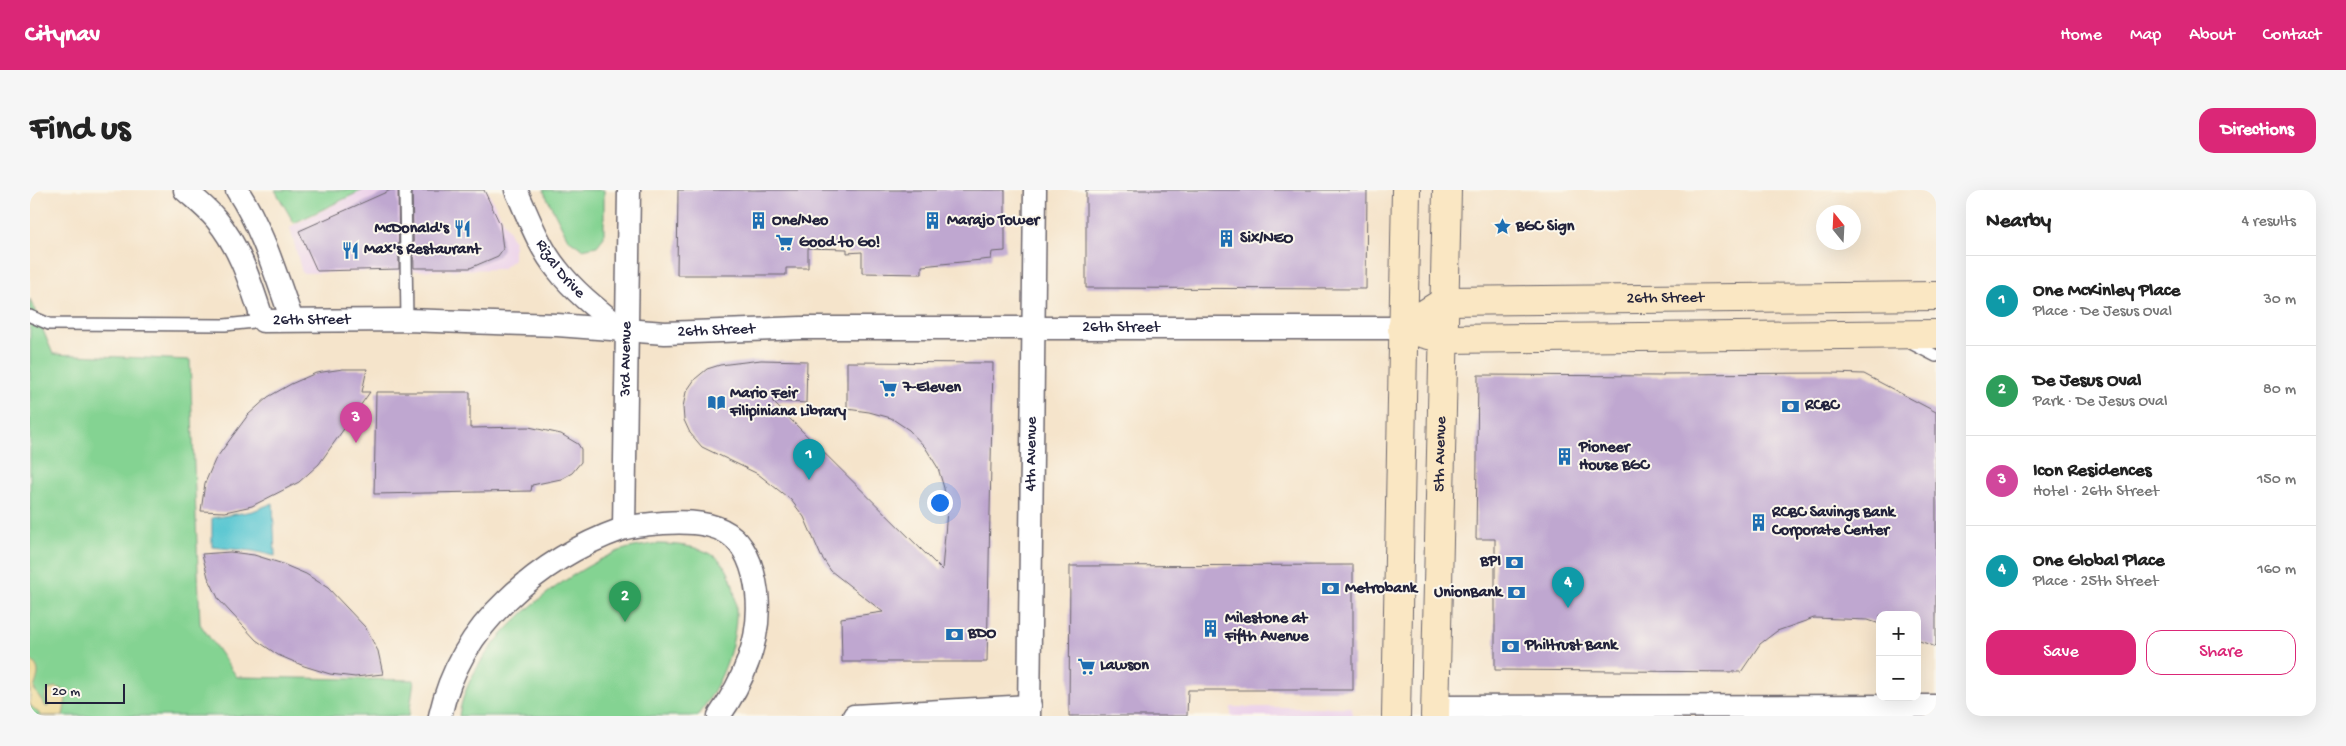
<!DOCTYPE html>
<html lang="en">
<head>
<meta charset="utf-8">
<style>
	:root { --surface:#fff; --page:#f6f6f6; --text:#222; --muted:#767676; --line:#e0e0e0; --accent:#db2777 }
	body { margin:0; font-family:"Gochi Hand",sans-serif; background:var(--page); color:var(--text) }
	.controls { position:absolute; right:15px; bottom:15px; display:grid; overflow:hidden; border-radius:10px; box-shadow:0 5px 20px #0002 }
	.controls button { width:45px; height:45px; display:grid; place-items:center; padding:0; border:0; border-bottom:1px solid var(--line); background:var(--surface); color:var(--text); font:25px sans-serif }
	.compass { position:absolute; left:1786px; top:15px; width:45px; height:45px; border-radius:50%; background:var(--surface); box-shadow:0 5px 20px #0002; rotate:342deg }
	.scale { position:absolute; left:15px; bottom:12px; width:80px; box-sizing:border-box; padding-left:5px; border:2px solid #22223b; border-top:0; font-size:14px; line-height:18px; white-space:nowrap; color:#22223b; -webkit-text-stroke:4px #fbf7ec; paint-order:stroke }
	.you { position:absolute; left:909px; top:312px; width:18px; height:18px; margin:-12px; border:4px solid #fff; border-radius:50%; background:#1a73e8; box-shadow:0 0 0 8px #1a73e833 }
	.badge { display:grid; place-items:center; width:32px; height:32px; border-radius:50%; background:var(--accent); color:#fff; font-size:16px; font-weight:700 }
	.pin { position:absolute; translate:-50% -41px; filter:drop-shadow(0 1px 2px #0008) }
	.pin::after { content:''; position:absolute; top:26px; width:18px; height:15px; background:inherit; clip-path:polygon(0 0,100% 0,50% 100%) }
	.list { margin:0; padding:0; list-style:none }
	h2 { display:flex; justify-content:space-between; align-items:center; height:65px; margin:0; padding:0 20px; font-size:21px }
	h2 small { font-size:16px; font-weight:400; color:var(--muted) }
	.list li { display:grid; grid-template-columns:32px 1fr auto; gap:15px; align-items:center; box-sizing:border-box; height:90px; padding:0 20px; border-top:1px solid var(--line) }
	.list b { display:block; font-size:19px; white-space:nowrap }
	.list p { margin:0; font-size:16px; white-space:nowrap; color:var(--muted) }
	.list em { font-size:16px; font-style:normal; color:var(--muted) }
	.actions { display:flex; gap:10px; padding:15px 20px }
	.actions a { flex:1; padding:11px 0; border:1px solid var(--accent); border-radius:15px; text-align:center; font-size:18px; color:var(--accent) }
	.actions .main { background:var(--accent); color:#fff }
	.map { position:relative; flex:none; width:1906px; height:526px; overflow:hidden; border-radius:15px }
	header { display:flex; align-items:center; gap:30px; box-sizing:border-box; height:70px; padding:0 25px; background:var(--accent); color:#fff }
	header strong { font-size:24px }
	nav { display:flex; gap:28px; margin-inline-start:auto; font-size:18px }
	.intro { display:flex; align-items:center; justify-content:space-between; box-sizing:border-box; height:120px; padding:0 30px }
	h1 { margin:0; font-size:35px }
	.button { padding:12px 22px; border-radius:15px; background:var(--accent); color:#fff; font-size:18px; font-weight:700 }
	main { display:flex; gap:30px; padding:0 30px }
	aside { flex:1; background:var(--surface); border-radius:15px; box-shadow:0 5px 20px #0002 }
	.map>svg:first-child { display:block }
</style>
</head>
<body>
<header>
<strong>Citynav</strong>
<nav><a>Home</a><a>Map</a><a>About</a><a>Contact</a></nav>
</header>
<div class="intro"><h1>Find us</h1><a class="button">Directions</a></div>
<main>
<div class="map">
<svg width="1906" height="526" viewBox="0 0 1906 526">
	<rect width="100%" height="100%" fill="#fbf7ec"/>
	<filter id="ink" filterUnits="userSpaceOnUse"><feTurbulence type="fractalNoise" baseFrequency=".02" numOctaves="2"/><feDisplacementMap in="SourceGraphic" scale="10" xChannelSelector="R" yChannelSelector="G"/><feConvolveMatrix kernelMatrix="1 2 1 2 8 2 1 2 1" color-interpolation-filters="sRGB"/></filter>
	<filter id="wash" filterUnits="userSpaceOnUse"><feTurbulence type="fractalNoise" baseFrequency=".0096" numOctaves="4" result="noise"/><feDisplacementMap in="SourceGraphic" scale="20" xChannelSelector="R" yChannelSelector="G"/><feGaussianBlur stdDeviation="1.12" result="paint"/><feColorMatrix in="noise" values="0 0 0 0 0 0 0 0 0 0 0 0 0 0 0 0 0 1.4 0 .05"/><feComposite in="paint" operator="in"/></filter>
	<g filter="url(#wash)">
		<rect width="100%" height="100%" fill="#f5e4cb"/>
		<!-- built -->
		<path fill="#ecd1ea" d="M334,0H457L484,51V69L472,79L272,83L260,37Z
			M1201,517H1322V526H1201Z"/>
		<!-- green -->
		<path fill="#84d392" stroke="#537a66" d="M245,0H333L264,33Z
			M513,0H574V47L567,56L552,59L538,49Z
			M0,109L23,164L160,170L170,434L207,487L384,490L379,526H0Z
			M623,354C644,354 668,355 686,367C693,372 698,381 701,389C716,434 696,490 667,526H429C439,455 527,387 589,361C599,357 612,356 623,354Z"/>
		<!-- sand -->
		<path fill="#eeda9e" stroke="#887e6c" d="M0,469C12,480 8,484 4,499L16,517L19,516L15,508L18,500L25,497L32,499L36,508L33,526H12L0,515Z"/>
		<!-- water -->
		<path fill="#5bc7d2" stroke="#3e7486" d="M243,313L245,366L223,361L182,357V328L223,321Z"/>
		<g id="blocks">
			<!-- building -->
			<path fill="#bfa7d0" d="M361,0H368L369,79L287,81L269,41Z
				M382,0H454L470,34L473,59L468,66L440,78H384Z
				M648,0H975V61L962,62L961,69L892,76V84L832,83V62L817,63V59L778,58V78H756V85H647Z
				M1056,0H1337L1336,99L1056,98Z
				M731,170L777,171L776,213L742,211L912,380L917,321L914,298L908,278L895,257L879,240L861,228L839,222L817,219V172L963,173L957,472H812L811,428L853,422L801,381L791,366L774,327L761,310L728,284L672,257L660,243L654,230L653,217L656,202L665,189L677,179L690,175Z
				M313,179H337L332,202H340L289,274L269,292L222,316L195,322L171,321L175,293L185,270L218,225L238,207L261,194L286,183Z
				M1802,183L1834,184L1906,222V457L1887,450V425H1850V434L1838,430L1784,428L1747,441L1730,454L1711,482L1465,480V349H1446L1448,185L1633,186V184Z
				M346,202H440V238L499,237L531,244L548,254L551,259V272L542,283L531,289L502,295L501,301L344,304Z
				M200,362L224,365L250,373L276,384L298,398L335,437L348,461L353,484L325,487L300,484L274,476L248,465L226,450L189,410L178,387L172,364Z
				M1323,375V500H1158L1157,526H1039L1040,376Z"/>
		</g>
	</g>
	<g filter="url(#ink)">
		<use href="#blocks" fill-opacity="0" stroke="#6c666d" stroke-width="1"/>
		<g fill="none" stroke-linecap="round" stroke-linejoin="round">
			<defs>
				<path id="lane" d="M375,0L377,130
					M0,126L19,134L195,135L233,131
					M1877,151L1906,166"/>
				<g id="street">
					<path id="s1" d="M155,0C165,9 177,18 186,29C211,59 221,95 233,131L377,130L527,135L635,143L771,138H1372"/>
					<path d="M207,0C233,40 246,86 262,130"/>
					<path id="s2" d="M486,0C498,26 509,57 527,79C546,104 572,123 596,142"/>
					<path id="s3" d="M594,338L599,0"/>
					<path d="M1405,517L1906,516"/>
					<path d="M410,526C420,481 443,442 477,410C509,379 550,354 592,339C604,335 620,334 633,333C690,329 719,342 727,403C732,448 714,490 689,526"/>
					<path d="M824,526L1000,516"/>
					<path id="s4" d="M999,526L1005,0"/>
				</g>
				<g id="secondary">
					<path id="s5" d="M1372,138L1415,111L1906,106"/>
					<path d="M1372,138L1414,149L1906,144"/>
					<path d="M1366,526L1376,0"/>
					<path id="s6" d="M1405,526L1417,0"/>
				</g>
			</defs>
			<!-- lane casing -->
			<use href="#lane" stroke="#6c666d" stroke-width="14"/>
			<!-- street casing -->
			<use href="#street" stroke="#6c666d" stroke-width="25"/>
			<!-- secondary casing -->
			<use href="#secondary" stroke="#6c666d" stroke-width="30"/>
			<!-- lane -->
			<use href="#lane" stroke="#fff" stroke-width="11"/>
			<!-- street -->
			<use href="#street" stroke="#fff" stroke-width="22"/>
			<!-- secondary -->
			<use href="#secondary" stroke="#fae7c3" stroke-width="28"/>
		</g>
	</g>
	<!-- icons -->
	<defs>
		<symbol id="building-bare" viewBox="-9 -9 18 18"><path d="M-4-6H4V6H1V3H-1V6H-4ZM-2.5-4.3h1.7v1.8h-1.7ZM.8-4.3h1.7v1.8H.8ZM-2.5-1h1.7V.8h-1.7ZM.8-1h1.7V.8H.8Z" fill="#1f6fb2" stroke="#fbf7ec" stroke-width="2.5" paint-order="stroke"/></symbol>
		<symbol id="sight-bare" viewBox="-9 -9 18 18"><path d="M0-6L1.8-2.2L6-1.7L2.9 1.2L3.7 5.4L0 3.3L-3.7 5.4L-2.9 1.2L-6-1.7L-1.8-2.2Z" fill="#1f6fb2" stroke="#fbf7ec" stroke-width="2.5" paint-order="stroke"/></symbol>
		<symbol id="restaurant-bare" viewBox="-9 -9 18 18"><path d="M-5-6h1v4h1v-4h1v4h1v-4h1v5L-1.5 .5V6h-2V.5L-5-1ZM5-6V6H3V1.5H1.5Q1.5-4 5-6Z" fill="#1f6fb2" stroke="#fbf7ec" stroke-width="2.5" paint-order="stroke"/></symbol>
		<symbol id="supermarket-bare" viewBox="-9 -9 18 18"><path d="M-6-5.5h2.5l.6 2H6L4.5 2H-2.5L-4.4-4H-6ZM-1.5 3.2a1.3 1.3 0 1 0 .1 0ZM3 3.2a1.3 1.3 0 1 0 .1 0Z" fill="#1f6fb2" stroke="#fbf7ec" stroke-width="2.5" paint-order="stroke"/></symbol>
		<symbol id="library-bare" viewBox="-9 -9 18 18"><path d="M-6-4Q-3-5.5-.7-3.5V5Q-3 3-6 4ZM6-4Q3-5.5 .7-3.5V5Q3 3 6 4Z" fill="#1f6fb2" stroke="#fbf7ec" stroke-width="2.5" paint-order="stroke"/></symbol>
		<symbol id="bank-bare" viewBox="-9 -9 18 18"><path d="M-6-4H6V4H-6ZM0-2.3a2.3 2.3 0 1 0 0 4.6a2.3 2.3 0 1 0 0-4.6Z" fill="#1f6fb2" stroke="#fbf7ec" stroke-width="2.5" paint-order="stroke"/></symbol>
	</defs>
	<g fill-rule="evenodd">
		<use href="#building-bare" x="716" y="18" width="25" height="25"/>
		<use href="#building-bare" x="890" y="18" width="25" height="25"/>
		<use href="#sight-bare" x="1460" y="24" width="25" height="25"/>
		<use href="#restaurant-bare" x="420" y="26" width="25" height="25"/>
		<use href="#building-bare" x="1184" y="36" width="25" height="25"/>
		<use href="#supermarket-bare" x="742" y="40" width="25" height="25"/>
		<use href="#restaurant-bare" x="308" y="48" width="25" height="25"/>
		<use href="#supermarket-bare" x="846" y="186" width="25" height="25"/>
		<use href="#library-bare" x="674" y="200" width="25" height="25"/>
		<use href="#bank-bare" x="1748" y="204" width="25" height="25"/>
		<use href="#building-bare" x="1522" y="254" width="25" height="25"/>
		<use href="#building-bare" x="1716" y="320" width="25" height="25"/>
		<use href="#bank-bare" x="1472" y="360" width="25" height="25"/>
		<use href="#bank-bare" x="1288" y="386" width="25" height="25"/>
		<use href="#bank-bare" x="1474" y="390" width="25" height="25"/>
		<use href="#building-bare" x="1168" y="426" width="25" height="25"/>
		<use href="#bank-bare" x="912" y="432" width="25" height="25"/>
		<use href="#bank-bare" x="1468" y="444" width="25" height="25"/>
		<use href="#supermarket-bare" x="1044" y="464" width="25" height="25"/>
	</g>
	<g text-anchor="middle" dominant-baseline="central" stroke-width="4" stroke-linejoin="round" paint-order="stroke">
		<!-- poi labels -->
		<g font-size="16" font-weight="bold" fill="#22223b" stroke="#fbf7ec" text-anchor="start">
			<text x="742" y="31">One/Neo</text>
			<text x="917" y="31">Marajo Tower</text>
			<text x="1486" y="37">BGC Sign</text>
			<text x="419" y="39" text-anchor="end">McDonald's</text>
			<text x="1210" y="49">Six/NEO</text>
			<text x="769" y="53">Good to Go!</text>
			<text x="334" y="60">Max's Restaurant</text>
			<text x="873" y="198">7-Eleven</text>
			<text x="700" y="204">Mario Feir<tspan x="700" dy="18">Filipiniana Library</tspan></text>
			<text x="1775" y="216">RCBC</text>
			<text x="1549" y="258">Pioneer<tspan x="1549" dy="18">House BGC</tspan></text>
			<text x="1742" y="323">RCBC Savings Bank<tspan x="1742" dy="18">Corporate Center</tspan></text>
			<text x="1471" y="372" text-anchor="end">BPI</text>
			<text x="1315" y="399">Metrobank</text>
			<text x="1472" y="403" text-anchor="end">UnionBank</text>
			<text x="1195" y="429">Milestone at<tspan x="1195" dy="18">Fifth Avenue</tspan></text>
			<text x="938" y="444">BDO</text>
			<text x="1495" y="456">Philtrust Bank</text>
			<text x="1070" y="476">Lawson</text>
		</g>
		<!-- street labels -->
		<g font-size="16" fill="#22223b" stroke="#fbf7ec">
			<text stroke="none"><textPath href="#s2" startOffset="91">Rizal Drive</textPath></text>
			<text stroke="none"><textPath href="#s5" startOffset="271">26th Street</textPath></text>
			<text stroke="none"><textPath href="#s1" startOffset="204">26th Street</textPath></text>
			<text stroke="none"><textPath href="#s1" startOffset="1014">26th Street</textPath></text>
			<text stroke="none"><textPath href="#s1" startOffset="609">26th Street</textPath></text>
			<text stroke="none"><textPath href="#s3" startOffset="169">3rd Avenue</textPath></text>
			<text stroke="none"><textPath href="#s4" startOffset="262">4th Avenue</textPath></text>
			<text stroke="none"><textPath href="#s6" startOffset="262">5th Avenue</textPath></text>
		</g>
	</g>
</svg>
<div class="controls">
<button>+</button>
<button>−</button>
</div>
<svg class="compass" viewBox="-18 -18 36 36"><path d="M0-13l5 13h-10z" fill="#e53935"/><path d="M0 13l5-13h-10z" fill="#767676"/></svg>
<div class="scale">20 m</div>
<div class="you"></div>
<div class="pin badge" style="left:779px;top:290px;background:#0f9aa8">1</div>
<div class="pin badge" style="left:595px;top:432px;background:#2e9e5b">2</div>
<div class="pin badge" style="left:326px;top:253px;background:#d1479c">3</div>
<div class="pin badge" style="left:1538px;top:418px;background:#0f9aa8">4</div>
</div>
<aside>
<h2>Nearby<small>4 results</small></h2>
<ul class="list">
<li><span class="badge" style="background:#0f9aa8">1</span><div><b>One McKinley Place</b><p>Place · De Jesus Oval</p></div><em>30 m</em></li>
<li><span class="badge" style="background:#2e9e5b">2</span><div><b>De Jesus Oval</b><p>Park · De Jesus Oval</p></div><em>80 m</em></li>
<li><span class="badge" style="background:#d1479c">3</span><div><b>Icon Residences</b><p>Hotel · 26th Street</p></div><em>150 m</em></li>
<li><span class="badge" style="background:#0f9aa8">4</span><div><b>One Global Place</b><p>Place · 25th Street</p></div><em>160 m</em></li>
</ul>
<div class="actions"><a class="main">Save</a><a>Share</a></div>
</aside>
</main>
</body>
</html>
